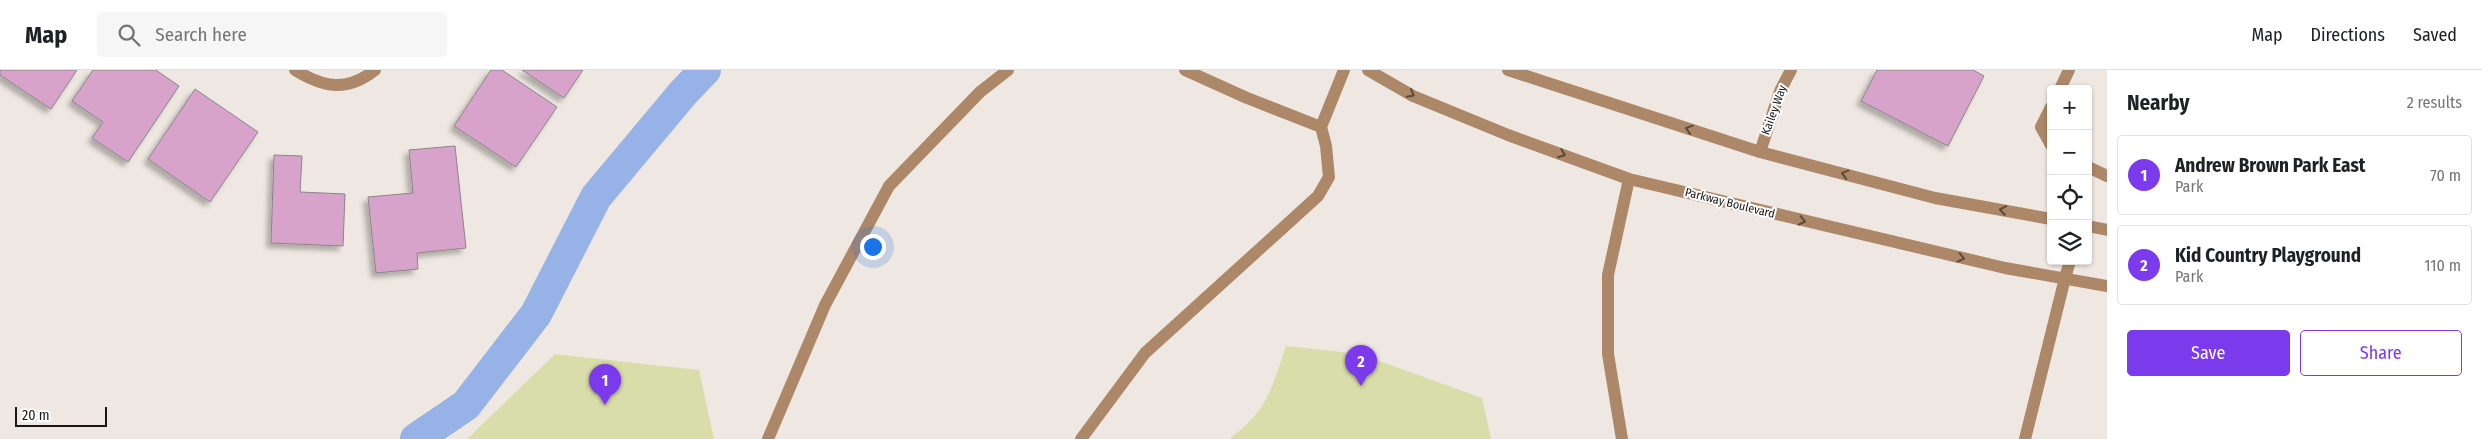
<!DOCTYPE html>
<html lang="en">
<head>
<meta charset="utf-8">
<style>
	:root { --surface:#fff; --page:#f6f6f6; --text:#202124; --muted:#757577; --line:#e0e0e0; --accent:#7c3aed }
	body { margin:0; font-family:"Fira Sans Condensed",sans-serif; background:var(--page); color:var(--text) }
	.controls { position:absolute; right:15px; top:15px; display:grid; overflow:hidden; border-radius:5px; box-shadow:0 1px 4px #0004 }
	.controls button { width:45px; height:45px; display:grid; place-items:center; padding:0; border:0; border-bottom:1px solid var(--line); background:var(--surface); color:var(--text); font:25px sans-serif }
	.scale { position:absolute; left:15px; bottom:12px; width:92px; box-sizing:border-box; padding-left:5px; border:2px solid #1a1816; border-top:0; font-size:14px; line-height:18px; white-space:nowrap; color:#1a1816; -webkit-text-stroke:4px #fff; paint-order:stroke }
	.you { position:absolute; left:872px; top:176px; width:18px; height:18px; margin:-12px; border:4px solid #fff; border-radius:50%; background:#1a73e8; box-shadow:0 0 0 8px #1a73e833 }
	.badge { display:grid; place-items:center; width:32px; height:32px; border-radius:50%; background:var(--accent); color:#fff; font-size:16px; font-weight:700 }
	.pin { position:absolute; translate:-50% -41px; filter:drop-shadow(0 1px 2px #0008) }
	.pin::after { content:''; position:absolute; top:26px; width:18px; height:15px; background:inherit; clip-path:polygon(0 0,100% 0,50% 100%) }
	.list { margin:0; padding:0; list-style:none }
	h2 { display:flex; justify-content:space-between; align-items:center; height:65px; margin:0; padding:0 20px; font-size:21px }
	h2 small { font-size:16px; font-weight:400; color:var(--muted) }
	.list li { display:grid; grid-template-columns:32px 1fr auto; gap:15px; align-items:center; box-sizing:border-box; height:80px; margin:0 10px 10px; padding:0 10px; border:1px solid var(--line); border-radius:5px }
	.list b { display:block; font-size:19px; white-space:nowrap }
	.list p { margin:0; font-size:16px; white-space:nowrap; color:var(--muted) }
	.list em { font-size:16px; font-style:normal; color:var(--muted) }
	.actions { display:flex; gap:10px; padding:15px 20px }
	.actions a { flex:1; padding:11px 0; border:1px solid var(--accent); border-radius:5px; text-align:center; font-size:18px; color:var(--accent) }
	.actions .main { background:var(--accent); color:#fff }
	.icon { flex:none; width:28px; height:28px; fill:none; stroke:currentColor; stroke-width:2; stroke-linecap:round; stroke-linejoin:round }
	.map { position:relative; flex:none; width:2107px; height:369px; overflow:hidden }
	header { display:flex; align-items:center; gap:30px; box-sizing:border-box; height:70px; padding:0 25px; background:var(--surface); border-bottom:1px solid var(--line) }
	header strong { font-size:24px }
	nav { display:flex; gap:28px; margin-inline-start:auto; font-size:18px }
	.search { width:350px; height:45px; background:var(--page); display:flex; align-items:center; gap:12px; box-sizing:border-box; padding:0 18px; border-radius:5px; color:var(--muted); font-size:19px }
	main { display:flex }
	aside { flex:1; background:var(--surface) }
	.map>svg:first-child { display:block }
</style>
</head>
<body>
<header>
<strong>Map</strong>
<div class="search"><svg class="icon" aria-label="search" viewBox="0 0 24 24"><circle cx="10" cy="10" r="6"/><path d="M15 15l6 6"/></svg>Search here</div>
<nav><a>Map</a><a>Directions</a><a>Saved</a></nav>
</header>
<main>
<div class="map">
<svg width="2107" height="369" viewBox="0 0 2107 369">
	<defs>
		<filter id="shadow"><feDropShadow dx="-4.5" dy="4.5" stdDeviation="2.5" flood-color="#0004"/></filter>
	</defs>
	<rect width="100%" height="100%" fill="#efe8e2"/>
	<!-- green -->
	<path fill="#d9ddaa" d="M1286,276L1360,284L1482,328L1491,369H1229C1268,340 1271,320 1286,276Z
		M555,284L699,300L714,369H467Z"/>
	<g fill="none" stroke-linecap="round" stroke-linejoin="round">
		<!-- canal -->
		<path stroke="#96b2e6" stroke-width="32" d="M416,369L466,335L536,244L596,127L683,23L705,0"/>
	</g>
	<!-- building -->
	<path fill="#d8a3cb" stroke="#8a8489" filter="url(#shadow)" d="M0,0H77L51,39L0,5Z
		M93,0H156L179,16L128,92L92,68L103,52L72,31Z
		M491,0H502L557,37L516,97L454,56Z
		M522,0H583L564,28Z
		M1877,0H1973L1984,6L1948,76L1861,31Z
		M195,19L258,62L210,132L148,89Z
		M455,76L466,178L417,183L418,199L376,203L368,127L413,123L409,80Z
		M274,85L302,86L300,122L345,124L343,176L271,173Z"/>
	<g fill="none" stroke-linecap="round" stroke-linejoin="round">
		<!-- service -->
		<path stroke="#ad8868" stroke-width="12" d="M1185,0L1247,28L1321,57
			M2060,19L2069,0
			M2051,37L2041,57L2051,75
			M2088,97L2107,106
			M768,369L825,235L889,116L980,22L1008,0
			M1081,369L1145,283L1318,126L1329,107L1326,76L1321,57L1344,0
			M1622,369L1608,284V205L1629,109
			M2025,369L2065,208"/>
		<!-- minor -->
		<path stroke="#ad8868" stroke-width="12" d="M295,0C324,18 347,22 375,0
			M1760,82L1780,21L1791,0"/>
		<!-- tertiary -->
		<path stroke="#ad8868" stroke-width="12" d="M1368,0L1413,26L1508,65L1629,109L2005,198L2107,216
			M1508,0L1760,82L1935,128L2051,149
			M2088,156L2107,160
			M2065,208L2070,191"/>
	</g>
	<!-- one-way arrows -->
	<defs><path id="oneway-chevron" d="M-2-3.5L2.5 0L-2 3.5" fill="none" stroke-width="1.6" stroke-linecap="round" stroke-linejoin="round" transform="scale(1.25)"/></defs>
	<g stroke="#5c4a3b">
		<use href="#oneway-chevron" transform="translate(1411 24) rotate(28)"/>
		<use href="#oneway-chevron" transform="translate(1689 59) rotate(-162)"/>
		<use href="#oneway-chevron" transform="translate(1562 84) rotate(20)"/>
		<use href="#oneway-chevron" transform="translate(1845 104) rotate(-165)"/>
		<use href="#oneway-chevron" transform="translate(2003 140) rotate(-170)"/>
		<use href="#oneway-chevron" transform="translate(1802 151) rotate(13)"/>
		<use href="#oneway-chevron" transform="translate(1961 188) rotate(13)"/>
	</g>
	<g text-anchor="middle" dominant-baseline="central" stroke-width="4" stroke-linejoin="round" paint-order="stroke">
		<!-- street labels -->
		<g font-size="12" fill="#1a1816" stroke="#fff">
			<text transform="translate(1774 40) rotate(-70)">Kailey Way</text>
			<text transform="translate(1730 133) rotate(14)">Parkway Boulevard</text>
		</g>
	</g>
</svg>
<div class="controls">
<button>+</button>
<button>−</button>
<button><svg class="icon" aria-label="locate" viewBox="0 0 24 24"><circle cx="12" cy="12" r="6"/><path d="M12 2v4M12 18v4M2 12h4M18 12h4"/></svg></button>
<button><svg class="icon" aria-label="layers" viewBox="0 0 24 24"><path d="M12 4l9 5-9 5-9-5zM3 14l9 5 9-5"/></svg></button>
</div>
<div class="scale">20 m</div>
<div class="you"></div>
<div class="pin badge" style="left:605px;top:335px">1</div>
<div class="pin badge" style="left:1361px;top:316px">2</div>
</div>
<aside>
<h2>Nearby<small>2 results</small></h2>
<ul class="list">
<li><span class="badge">1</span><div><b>Andrew Brown Park East</b><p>Park</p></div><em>70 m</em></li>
<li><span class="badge">2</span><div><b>Kid Country Playground</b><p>Park</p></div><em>110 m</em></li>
</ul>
<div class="actions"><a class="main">Save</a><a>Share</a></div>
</aside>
</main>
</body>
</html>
